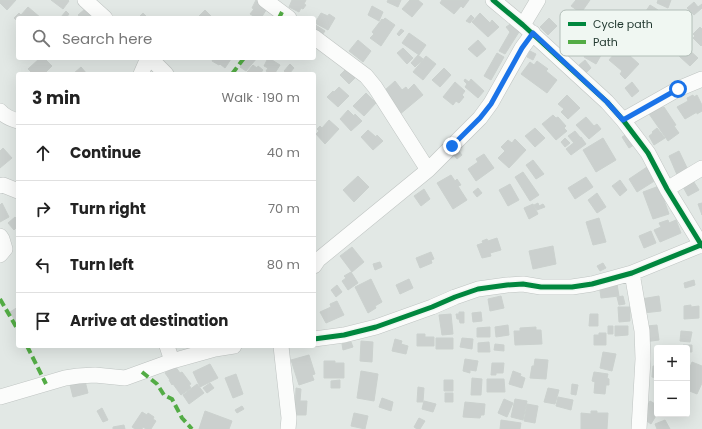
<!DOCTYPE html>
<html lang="en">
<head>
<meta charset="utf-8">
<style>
	:root { --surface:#fff; --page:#f2f2f2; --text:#222; --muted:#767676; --line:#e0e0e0 }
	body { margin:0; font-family:Poppins,sans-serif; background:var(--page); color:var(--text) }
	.controls { position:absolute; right:12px; bottom:12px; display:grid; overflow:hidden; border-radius:4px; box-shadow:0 4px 16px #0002 }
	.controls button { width:36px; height:36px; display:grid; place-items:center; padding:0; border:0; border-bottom:1px solid var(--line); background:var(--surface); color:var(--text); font:20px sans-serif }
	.stop { position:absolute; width:12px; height:12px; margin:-9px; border:3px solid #1a73e8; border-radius:50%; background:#fff }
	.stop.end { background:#1a73e8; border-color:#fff; box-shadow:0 1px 4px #0008 }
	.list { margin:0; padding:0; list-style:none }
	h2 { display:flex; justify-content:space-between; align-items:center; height:52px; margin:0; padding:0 16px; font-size:17px }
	h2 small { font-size:13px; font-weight:400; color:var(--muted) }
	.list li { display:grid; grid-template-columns:26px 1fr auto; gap:12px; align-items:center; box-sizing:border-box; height:56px; padding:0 16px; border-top:1px solid var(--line) }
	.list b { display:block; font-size:15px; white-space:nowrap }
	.list em { font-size:13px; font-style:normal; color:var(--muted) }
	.icon { flex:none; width:22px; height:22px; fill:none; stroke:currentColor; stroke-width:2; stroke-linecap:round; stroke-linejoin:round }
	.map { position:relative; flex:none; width:702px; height:429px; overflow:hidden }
	.search { position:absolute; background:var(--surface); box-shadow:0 4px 16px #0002; left:16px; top:16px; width:300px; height:44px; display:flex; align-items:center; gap:10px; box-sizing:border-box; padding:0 14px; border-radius:4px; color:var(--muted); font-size:15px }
	.panel { position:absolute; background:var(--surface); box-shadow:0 4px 16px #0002; left:16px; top:72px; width:300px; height:276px; border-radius:4px }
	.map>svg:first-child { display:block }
</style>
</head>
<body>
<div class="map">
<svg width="702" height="429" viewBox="0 0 702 429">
	<rect width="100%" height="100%" fill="#e2e8e5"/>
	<!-- building -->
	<path fill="#cbd0ce" stroke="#cbd1ce" d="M0,0H16L7,10L0,3Z
		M51,0H68L69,1L63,9Z
		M256,0L268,7L261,18H257L250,14L254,9L252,8Z
		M292,0H306L304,4L306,5L303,9L301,8L299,12L289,7Z
		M388,0H401L398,7L387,2Z
		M410,0H418L423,4L412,17L402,9Z
		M442,0H469L463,8L461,6L454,14L440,3Z
		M576,0H590L581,13L571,6Z
		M658,0H671L668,8L657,3Z
		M694,2L698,7L702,4V8L694,15L687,8Z
		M650,5L658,10L656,12L658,14L650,27L640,20Z
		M372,6L383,12L379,21L368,15Z
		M28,7L41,18H18V22L14,18L19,13L21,15Z
		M85,9L92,18H81L78,15Z
		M205,10L213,18H197Z
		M66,11L69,14L66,18H63L61,17Z
		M143,13L148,18H138Z
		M321,13L328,16L329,14L335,18L328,30L315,23Z
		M480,13L490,23L492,20L499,27L488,37L472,22Z
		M471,15L474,18L470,23L466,21Z
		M385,18L395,25L381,46L370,38L374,34L372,32L382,19L383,20Z
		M549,18L557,26L548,35L540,27Z
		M512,23L519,32L505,54L499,51L510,32L506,27Z
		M314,24L325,31L322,35L314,30Z
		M700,27L702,29V45L701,46L693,38L695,36L693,34Z
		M401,29L404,31L399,36L397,34Z
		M409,33L426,45L419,55L402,43Z
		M596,36L608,43L596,64L584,57L587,51L585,50L590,40L593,41Z
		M358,40L371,51L363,62L349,51Z
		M478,40L486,49L477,57L468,49Z
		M620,47L639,64L625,79L620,74L622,71L609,60Z
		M403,48L413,58L407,64L397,53Z
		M687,48L698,58L690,66L679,56Z
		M530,51L536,54L533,60L527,57Z
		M497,53L504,57L491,80L484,76Z
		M418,55L423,59L415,67L411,63Z
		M426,56L436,64L423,80L413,72Z
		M40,58H44L52,66L44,74H33L28,69Z
		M214,58H229L231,59L225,68L220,64L219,65L212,61Z
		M247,58H257L246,71L240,67L242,64L241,63L245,59H246Z
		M268,58H273L272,60L280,65L275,73L273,72L271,74L266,71L268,68L264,66Z
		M585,60L591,68L586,73L579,65Z
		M537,61L548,69L546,71L557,80L547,93L521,74L530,62L534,65Z
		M290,64L294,68L289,74H287L284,71Z
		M253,65L257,68L258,66L263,70L260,74H250L247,72Z
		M81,67L87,74H73Z
		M347,68L356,77L349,84L340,75Z
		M444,68L451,75L440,87L432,80Z
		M465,79L469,82L471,79L484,91L478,98L465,87L467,84L464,81Z
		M395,81L402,90L406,87L408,90L414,84L423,95L399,115L391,106L394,103L384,91Z
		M455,82L465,91L462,95L464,97L459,103L456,101L453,105L443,97Z
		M632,82L639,91L632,97L625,88Z
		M339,87L349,96L338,107L327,97L333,91L334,92Z
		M366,93L376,103L364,116L353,106Z
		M567,95L580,108L568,119L561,112L564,109L558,104Z
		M693,95L694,97L697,95L702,105V111L697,114V112L685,119L677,107L688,101L687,98Z
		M659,103L662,108L664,107L676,125L674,126L679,133L668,141L647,111Z
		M348,110L354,116L355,114L362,121L351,131L340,119Z
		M553,115L556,118L558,117L566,126L564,128L567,131L556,140L542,124Z
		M586,117L594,126L597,124L601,129L589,139L576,125Z
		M329,120L339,129L325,144L316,134L319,131L317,129L320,126L322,128Z
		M535,128L545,138L535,147L525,136Z
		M657,128L665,138L654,145L649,136L653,133L652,132Z
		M368,130L376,137L377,135L383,141L373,150L361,137Z
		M575,131L580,137L574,143L568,136Z
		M627,134L634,145L629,148L622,137Z
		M581,137L586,144L571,155L566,149Z
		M565,138L570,143L565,147L561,142Z
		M603,138L616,160L596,172L583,150Z
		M515,139L526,150L509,168L498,158L505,151L501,147L508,140L512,143Z
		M3,148L12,158L0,168V151Z
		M458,150L462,155L457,159L453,154Z
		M679,151L689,172L678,177L669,156Z
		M484,154L494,168L476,181L468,169L478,162L476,159Z
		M533,160L544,174L536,179L526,165Z
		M647,167L656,180L637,192L629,179Z
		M523,172L539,195L530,201L515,177Z
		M451,175L455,181L457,179L461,185L458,186L467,200L453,209L437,183Z
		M358,176L369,187L354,202L343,190Z
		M586,177L593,187L575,199L568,188Z
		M692,179L699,190L688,196L682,185Z
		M620,180L627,190L620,196L612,186Z
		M510,184L519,200L508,206L499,190Z
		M659,186L669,214L653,219L643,192Z
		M478,188L482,193L477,197L473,192Z
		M424,189L430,199L421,206L414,196Z
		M597,193L606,207L597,213L588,200Z
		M2,203L9,217L0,222V205Z
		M538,203L539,206L543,204L545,207L537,210L534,205Z
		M702,203V215L698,204Z
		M533,204L538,214L529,219L524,208Z
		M15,217L18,220V226L14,230L8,223Z
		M599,218L606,242L593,245L586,222Z
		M668,220L669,223L676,220L681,233L660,242L654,230L661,227L659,223Z
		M651,231L656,243L644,248L639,236Z
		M497,238L501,250L490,253L491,256L482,258L477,245L483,243L482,241L487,239L488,241Z
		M553,246L556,264L533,269L529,251Z
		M352,247L364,262L352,272L340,256Z
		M431,252L434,259L431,260L432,263L420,268L416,258Z
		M380,262L382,267L375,270L373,264Z
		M603,263L606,268L600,271L597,266Z
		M351,272L358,283L348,290L342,281L346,278L344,276Z
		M371,279L382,302L375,306L376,308L368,313L355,287Z
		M409,279L413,288L400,294L396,285Z
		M694,280L695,285L685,288L684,283Z
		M599,283L617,284L619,296L601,298Z
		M337,285L342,292L336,297L331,290Z
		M501,296L504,308L490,311L488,299Z
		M623,296L625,304L619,305L617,297Z
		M659,296L661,311L643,313L641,299Z
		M337,301L344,315L326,323L320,312L331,307L330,304Z
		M691,305V307L699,306V318L684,319V306Z
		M18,307V326L10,312Z
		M618,307H630V321L619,322Z
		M459,312H464V323H460L459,319H457L456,314H459Z
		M481,312L482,321L473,322L472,313Z
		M451,314L453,334L442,335L439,315Z
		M590,314H598V326H589Z
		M508,325L509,335L496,337L495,327Z
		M657,325L659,340L644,342L647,326Z
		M608,326H613V334H608Z
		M615,326H628V335L615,336Z
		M490,327V337H477V328Z
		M536,327V330H541L542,344L515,345L514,331H520V328Z
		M681,331L692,332L690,342L680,341Z
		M599,333H606V345H594V335H599Z
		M417,334H425V337H434V346H417Z
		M436,338H453V349H436Z
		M462,338L473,339L472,349L460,347Z
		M395,339L402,341L401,344L408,346L406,354L392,351Z
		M361,341L373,342L372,362L360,361Z
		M351,342L353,347L343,350L342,344Z
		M489,342L490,352H478V343Z
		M495,344L504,345V351L494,350Z
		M683,345H692V352H687V348H683Z
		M603,352L616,354L612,371L600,368Z
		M309,355L315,374L312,375L314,380L299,385L291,360Z
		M465,359L478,361L476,371L470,370V373L463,371Z
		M535,359L548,360L546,379L530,378L532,366H534Z
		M324,361H335V363H344V378H324Z
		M692,362L702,366V383L697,394L687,390V374Z
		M492,363H504L503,373H496V375H491Z
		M210,364L218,378L200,387L193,372Z
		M175,366L180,373L182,372L191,384L189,385L191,388L181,395L173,384L172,385L169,380H170L165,373Z
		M653,366H657V378L652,377Z
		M361,371L378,374L374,401L357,398Z
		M513,371L521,374L520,376L525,378L522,388L509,384Z
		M594,372L608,374L607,378L609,379V385H606L605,394L594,393L595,382L592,381Z
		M236,374L243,394L233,398L225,378Z
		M472,378L482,379L481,395H471Z
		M487,379H504L505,392H487Z
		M340,380V388H331V381Z
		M444,380H453V391H444Z
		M85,381L88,393L73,397L70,385Z
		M210,383L214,388L207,393L203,388Z
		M197,384L204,393L189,404L183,395Z
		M572,384L578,385L576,395L571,394Z
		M418,387L424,388L423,402H417Z
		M296,388L301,389L300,401H307L306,415H295Z
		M548,388L559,390L555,404L544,402Z
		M445,393H453V402H445Z
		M558,397L573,400L571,410L556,406Z
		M382,398L393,402L391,411L379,407Z
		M504,399L513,403L507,417L498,413Z
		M515,399L527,401L523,420L511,417Z
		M424,401L436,404L433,412L422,409Z
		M650,401L657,405V414L651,424L641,417Z
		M465,402L485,404L484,415H481L480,418L463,417Z
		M527,404L538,406L535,423L524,421Z
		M242,406L244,409L237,413L235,410Z
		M102,408L108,420L103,422L97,411Z
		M205,411L232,421L229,429H199Z
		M591,411H597V413H608L607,429H581V413L591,414Z
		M142,412L147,415L148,413L154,417L153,419L156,421L151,429H146L143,427L142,429H135L132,427Z
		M354,413L368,416L365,429L351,426Z
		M419,418L425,421L420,429H417L414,427Z
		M501,420L521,423L520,429H500Z
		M665,420L670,429H657L655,424Z
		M124,425L125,429H113V427Z"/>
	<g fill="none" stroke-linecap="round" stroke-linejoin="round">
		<defs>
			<path id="minor" d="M85,0L105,18
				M265,0L289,18
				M493,0L523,25L607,102L623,120L648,153L667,189L702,246
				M523,25L538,0
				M314,37L366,76L375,87L428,170
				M150,58L166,74
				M141,74L148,58
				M0,111C4,116 11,119 18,121
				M623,120L678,89L702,79
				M0,186L3,185L18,191
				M667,189L702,168
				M0,236L2,239L5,249L0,255
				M314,266L318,260L428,170L480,118L491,103L522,48L533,33
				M632,273L642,331L643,359L639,429
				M314,339L344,335L376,327L432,307L455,297L478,289L507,285L523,284L541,287H572L592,284L632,273L701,245
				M167,346L172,361
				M281,346L289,418L288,429
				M0,397L65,378L78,376L95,375L125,378L172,361L215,349L234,346"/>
		</defs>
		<!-- minor casing -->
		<use href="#minor" stroke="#bfc4c2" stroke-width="16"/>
		<!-- minor -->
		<use href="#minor" stroke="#fbfcfb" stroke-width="15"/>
		<!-- quiet -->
		<path stroke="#53ac45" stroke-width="4" stroke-dasharray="8 4" stroke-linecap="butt" d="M279,18L282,12
			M232,74L244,58
			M0,299L18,330
			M27,346L46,384
			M142,372L157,384L164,395L172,399L182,418L192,429"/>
		<defs>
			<path id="cycleway" d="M493,0L523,25L607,102L623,120L648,153L667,189L702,246
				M314,339L344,335L376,327L432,307L455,297L478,289L507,285L523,284L541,287H572L592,284L632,273L701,245"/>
		</defs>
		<!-- cycleway casing -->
		<use href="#cycleway" stroke="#f0f7f2" stroke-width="8"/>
		<!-- cycleway -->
		<use href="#cycleway" stroke="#00873e" stroke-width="5"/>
	</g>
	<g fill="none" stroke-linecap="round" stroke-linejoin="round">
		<!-- route -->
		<path stroke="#1a73e8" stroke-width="5" d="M452,146L480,118L491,104L522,48L533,33L607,102L623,120L678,89"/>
	</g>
	<!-- legend -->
	<rect x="560" y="10" width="132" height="46" rx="6" fill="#f0f7f2" stroke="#b2beb8" stroke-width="1"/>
	<rect x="568" y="22" width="18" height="4" fill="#00873e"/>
	<rect x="568" y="40" width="18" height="4" fill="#53ac45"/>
	<g font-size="11" fill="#223930">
		<text x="593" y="28">Cycle path</text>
		<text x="593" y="46">Path</text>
	</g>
</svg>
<div class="controls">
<button>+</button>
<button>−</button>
</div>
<div class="stop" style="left:678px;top:89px"></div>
<div class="stop end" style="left:452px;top:146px"></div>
<div class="search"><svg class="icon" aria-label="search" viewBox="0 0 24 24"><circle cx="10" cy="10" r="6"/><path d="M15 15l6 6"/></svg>Search here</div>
<section class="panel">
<h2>3 min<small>Walk · 190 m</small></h2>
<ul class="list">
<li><svg class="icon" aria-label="ahead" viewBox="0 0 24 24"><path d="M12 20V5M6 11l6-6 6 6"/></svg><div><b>Continue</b></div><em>40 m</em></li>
<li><svg class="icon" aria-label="right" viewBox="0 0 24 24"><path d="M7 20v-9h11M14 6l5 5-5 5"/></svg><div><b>Turn right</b></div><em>70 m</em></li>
<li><svg class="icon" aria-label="left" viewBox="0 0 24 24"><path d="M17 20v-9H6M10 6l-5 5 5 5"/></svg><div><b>Turn left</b></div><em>80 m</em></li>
<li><svg class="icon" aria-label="arrive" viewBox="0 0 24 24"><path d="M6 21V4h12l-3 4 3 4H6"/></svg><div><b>Arrive at destination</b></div></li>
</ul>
</section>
</div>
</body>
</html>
